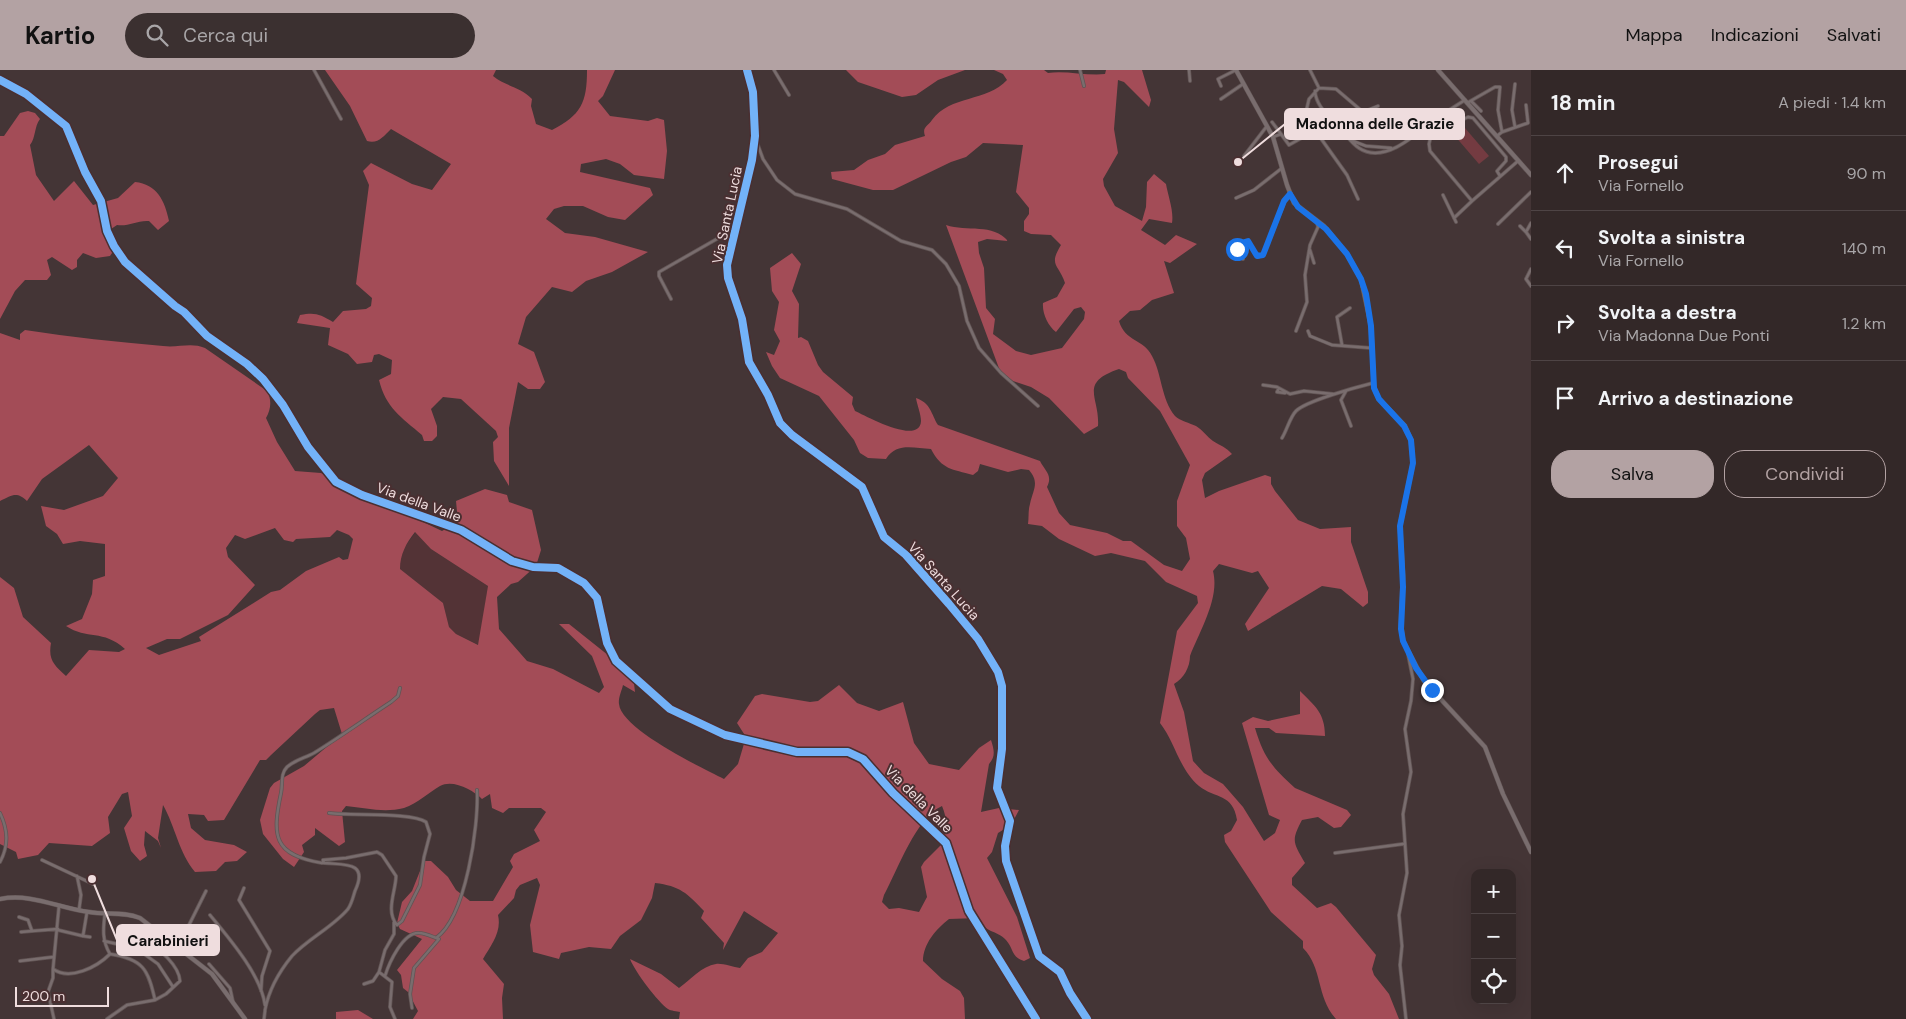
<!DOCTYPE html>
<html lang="it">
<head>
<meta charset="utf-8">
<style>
	:root { --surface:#332828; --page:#3b3030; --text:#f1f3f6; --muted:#a9a6a8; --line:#4e4445; --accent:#b3a2a3 }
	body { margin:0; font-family:"DM Sans",sans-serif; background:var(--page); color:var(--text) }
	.controls { position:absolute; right:15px; bottom:15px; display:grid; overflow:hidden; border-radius:10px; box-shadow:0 5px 20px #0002 }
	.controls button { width:45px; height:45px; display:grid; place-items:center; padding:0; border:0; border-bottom:1px solid var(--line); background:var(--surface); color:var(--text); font:25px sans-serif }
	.scale { position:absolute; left:15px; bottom:12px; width:94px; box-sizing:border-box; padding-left:5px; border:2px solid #efddde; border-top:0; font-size:14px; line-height:18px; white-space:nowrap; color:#efddde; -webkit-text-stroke:4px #4a2f31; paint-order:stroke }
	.stop { position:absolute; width:15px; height:15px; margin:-11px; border:4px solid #1a73e8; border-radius:50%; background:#fff }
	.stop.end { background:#1a73e8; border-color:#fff; box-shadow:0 1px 5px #0008 }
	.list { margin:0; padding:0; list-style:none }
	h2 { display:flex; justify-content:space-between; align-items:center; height:65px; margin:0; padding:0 20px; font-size:21px }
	h2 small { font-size:16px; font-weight:400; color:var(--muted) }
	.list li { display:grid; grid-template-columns:32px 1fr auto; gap:15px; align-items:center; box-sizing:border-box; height:75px; padding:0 20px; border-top:1px solid var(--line) }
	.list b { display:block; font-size:19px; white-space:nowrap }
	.list p { margin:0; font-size:16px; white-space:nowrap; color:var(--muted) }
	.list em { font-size:16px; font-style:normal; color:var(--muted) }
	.actions { display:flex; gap:10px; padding:15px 20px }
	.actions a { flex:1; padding:11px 0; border:1px solid var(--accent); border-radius:20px; text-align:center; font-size:18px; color:var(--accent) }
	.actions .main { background:var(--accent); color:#111 }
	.icon { flex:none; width:28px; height:28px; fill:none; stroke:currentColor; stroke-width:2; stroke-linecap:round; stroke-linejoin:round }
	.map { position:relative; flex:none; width:1531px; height:949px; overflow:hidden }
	header { display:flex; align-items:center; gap:30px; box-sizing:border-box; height:70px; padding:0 25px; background:var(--accent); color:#111 }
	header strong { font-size:24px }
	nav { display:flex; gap:28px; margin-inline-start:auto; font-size:18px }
	.search { width:350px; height:45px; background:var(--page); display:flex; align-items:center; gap:12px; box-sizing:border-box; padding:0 18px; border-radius:28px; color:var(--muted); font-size:19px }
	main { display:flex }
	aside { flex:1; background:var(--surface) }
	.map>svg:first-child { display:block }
</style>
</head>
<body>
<header>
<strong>Kartio</strong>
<div class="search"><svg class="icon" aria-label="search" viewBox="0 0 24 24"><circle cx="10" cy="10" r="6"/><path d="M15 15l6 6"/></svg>Cerca qui</div>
<nav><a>Mappa</a><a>Indicazioni</a><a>Salvati</a></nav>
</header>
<main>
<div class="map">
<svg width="1531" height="949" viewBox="0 0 1531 949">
	<rect width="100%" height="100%" fill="#443536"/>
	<!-- built -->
	<path fill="#533336" d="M416,462L431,479L488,516L479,575L456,564L449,557L443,533L400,499V490L404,478Z"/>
	<!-- green -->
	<path fill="#743b41" d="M1465,58L1489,86L1479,94L1454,65Z"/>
	<!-- forest -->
	<path fill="#a34c57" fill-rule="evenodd" d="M325,0H496L493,6C505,16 521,17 532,29L531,36L536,54L552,60C581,45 587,33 587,0H615L603,26L598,31L610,46L648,51L657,48L664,50L667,81L664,109L634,105L620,94L606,89L581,94L580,102L650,118L653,125L625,150L608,147L583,136H564L554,139L546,149L565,163L595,167L648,182L612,202L586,211L572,222L552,217L526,247L518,274L534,282L545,312L540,319H528L518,312L509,358V416L494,391L493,372L498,367L496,361L461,329L443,327L431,339L437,356V366L432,371H424L422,365C401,347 386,338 379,310L391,304L392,290L379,284L374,285L372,292L357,294L348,284L328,275L330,258L297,253L300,245C315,242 320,244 333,252L343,241L366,239L371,236L372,228L356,214L369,115L363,101L371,93L412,114L432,120L451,94L391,59C383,67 378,74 367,71L350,36Z
		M846,0H965L938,10L916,25L902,27L858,12Z
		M994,0H1044L1048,3C1064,0 1087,6 1105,4L1106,0H1142L1151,30L1149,37L1124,12L1118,10L1114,59L1118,83L1103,109L1104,116L1115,136L1142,151L1146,137L1147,112L1154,104L1166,114C1168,126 1174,141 1172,153L1149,149L1141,160L1165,175L1176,165L1197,174L1170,193L1164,191L1174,223L1152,230L1140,240L1130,241L1119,251C1125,272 1144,269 1152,286C1162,304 1161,329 1175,346C1180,351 1190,353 1196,356C1203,360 1207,367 1213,371C1221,376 1226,377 1232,384L1205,403L1202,410L1205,428L1219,421L1265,405L1271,407V414L1275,421L1298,450L1320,459L1351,457V472L1368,522V533L1363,537L1341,519L1322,516L1248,561L1245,554L1269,518L1258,501L1252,503L1219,494L1213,501C1220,528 1200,560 1190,586C1190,597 1184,608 1174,614L1184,642L1193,691L1204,703L1223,714L1243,737L1264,771L1275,763L1280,750L1269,745L1242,653L1253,647L1268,651L1300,644V621C1315,636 1325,643 1325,666L1276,663L1269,658H1255C1264,688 1272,697 1295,718L1347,740L1351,745L1341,757L1334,758L1318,747L1302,750C1291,771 1293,772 1305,793L1292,808V815L1317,838L1331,833L1336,837L1376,885L1372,899L1374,905L1389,924L1399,949H1336C1316,927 1323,898 1303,878V871L1271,842L1225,772L1224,765L1231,761L1237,750C1233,723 1215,729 1199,716C1179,699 1175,672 1160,653L1177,561L1198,533L1197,526L1166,512L1145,491L1111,483L1095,486L1059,469L1042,456L1028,454C1029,447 1028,440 1030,434C1033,419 1040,413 1029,400L1021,399L1008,402L980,394L978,401L973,405C952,399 942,400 931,379C914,378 896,372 886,389L868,388L860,383L854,370L819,326L780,308L772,296L766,282L774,285L780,271L774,260L779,232L772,221L770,198L792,183L801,194L792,221L799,234L798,268L801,267L808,271L818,295L823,302L853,327L852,334L855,341C866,346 920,376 921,351C921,344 917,335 916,328C931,333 931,344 938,355L1040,391C1045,401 1053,405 1047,417L1059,443L1070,455L1107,463L1123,471H1131L1164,495L1182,501L1190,489L1186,468L1177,456V431L1190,395L1160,341L1128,308L1126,302L1119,299C1078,313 1100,327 1098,356L1084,364L1049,328L1031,317L1013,311L1000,301L946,155C967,162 993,153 1008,171L987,169L978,172L979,183L984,198L986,238L995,249L993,264L1016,281L1031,285L1062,278L1084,249L1085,242L1081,237L1074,239L1056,262C1048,256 1042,243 1043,233L1057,227L1065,213C1059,194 1048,196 1061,175L1051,165L1031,164L1024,161V151L1029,144V138L1016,122L1023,75L983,73L966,87L951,92L893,120H873L832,109L831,102L854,100L868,90L885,84L895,75L925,66C922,57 927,57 932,50C950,25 987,32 1007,10L1003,4Z
		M28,41L35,43L40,49C34,57 36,67 30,75L36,105L54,131L74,111L93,135L118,128L135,112C157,114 165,131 169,151L158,160L149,151C137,150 128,157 117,155L111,159L114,180L110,186L96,188L83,183L77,190V197L72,200L52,187L47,190L51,205L47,210H25L15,221L0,249V66H4L20,43Z
		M25,260C71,267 117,272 163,276C178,278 191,272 205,278L267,321C272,330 271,339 266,348L277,372L295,401L321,403L442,461L458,452L456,431L485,419L507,425L509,432L532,440L541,480L536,496L518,512L511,514L497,527L499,559L527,591L553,599L599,623L604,617L592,586L559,554H569L633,605L635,622L623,615C622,620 618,628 619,634C621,659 702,698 724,709L738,694L746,667L737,653L755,626L762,624L810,632L818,631L839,615L857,633L879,641L903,632L914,673L929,694L959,700L979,678L991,670C994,680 996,686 989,694L981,742L999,738L1019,740L1011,755L998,763L992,782L987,788L1017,847L1030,888L1024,891C1011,887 1014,879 1006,870C997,860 984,863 979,848L949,849C936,859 923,874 923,891L942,909L960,921L964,928L965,949H679L680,942C677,941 671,941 668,939C658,932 635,902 630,889L661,904L679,918C690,910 702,896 716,894C722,893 733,897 740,898L748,888L762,882L778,863L744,841L723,880L724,873L701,848L704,841C687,823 680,816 655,813L652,828L641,850L620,866L611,879L589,877L561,883L559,889L533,882L530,855L540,815L537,808L520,815L516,820L514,828L498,845C502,862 491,875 483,889L504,914L502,928L503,949H413L418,941L408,922L403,918L401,905L397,900L422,869L400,859L397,853L402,832L412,821L424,791H431L448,807L456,820L470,831H493L513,797L510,791L514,784L540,771L534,760L546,742L541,738H509L503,743L492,738L490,724L482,729C473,720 453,709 440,716C428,723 418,733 404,738C384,743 366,738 346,736L342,741L345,772L339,776L315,758V765L302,775L304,782L294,797L283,789L263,764L260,750L270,718L274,713L304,696L342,664L334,638L320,640L315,644L271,685L266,690H260L224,750L208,751L204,745L188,744L191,758L205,770L234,775L247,782L237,791L225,792L216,801L195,802C179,783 175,756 163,735L158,768L161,778L158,771L145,761L144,775L147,786L140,791L131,781L124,758L132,746L128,722L122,724L108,747L110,763L92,776L49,773L38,785L18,789L16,782L0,774V507L14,518L23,547L51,573C48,590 54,595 66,606L89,580L119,582L125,579C103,559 87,570 66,556L82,549L92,524L93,510L105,506V474L80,471L63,474L57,464L46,456L41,436L64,440L103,426L118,408L89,375L42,409L27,431C17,421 12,425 0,431V263L20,270V264ZM275,458L284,470L293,472L296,469L330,467L337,460L349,465L353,469L348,489L343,490L339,487L306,501L280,520L271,522L199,567L201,571L159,585L146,578L167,569H180L228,545L255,515L228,487L226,478L235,465L245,469ZM415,462L431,479L488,516L478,575L456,564L449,557L443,533L400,499C400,485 406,473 415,462ZM942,736C952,760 938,758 941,775L924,792L921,797L927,827L919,842L899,838L889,839L882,832L884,825C897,801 917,746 942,736Z
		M358,940L373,949H336V942Z"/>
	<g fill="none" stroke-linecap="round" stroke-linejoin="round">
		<defs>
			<path id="minor" d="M314,0L341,49
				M774,0L789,25
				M1080,0L1084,16
				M1189,0L1190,11
				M1310,0L1319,18L1309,29L1305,46L1314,61
				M0,10L26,24L66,56L85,102L101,131L107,161L114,176L125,192L175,236L184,242L207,266L247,294L263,309L283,335L308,377L336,412L362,425L461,460L512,491L533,497L558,498L584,513L597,528L607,573L616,591L670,639L725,665L797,682H848L863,689L893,723L946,773L969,841L1036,949
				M1221,16L1218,9L1236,0
				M1319,18L1336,19L1363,42L1378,36
				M1315,21C1316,36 1328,45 1338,56C1345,63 1351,73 1359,78C1384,95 1417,64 1435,49
				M1221,29L1243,14
				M1465,30L1435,49L1429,74L1430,81L1472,131L1518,91
				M1471,31L1481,41
				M1467,33L1495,17H1500L1498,40L1502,62
				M1443,43L1452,55L1468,47L1473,48L1506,87V91L1497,101L1500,106
				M1272,52L1281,64
				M1515,57L1512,40L1515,14
				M1497,66L1502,62L1528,53L1526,35
				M755,67L763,89L777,110L795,124L847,139L901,171L932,180L946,194L959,216L967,251L979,278L1001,303L1038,336
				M1273,67L1281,64L1289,75L1314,61L1317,63L1347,105L1358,129
				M1353,71L1366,76L1391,78
				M1244,86L1267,56
				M1443,125L1456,152
				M1236,128L1254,120L1282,98
				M1454,148L1472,131
				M1531,153L1526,162L1531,169
				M1498,154L1531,122
				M1520,156L1526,162
				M1310,180L1314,193
				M1243,189L1236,177L1241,172H1249L1258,187L1264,183L1284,133L1290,124
				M1531,199L1526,209L1531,216
				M671,229L659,206V202L736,158
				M1296,261L1307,232L1305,205L1310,175L1318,157L1317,152
				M1308,261L1310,266L1332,275L1371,278
				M1342,275L1337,247L1350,238
				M1263,315L1277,317L1290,324L1304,321L1333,324
				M1279,318L1277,322L1285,323
				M1346,321L1341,330L1351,356
				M1282,368C1287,360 1290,347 1296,341C1306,331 1357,317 1373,313
				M0,743C8,760 9,775 0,792
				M1335,783L1403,774
				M42,790L93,814
				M322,793C273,785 272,766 281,723C283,714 280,704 287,697C295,690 305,688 314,683C340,667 365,649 391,632L398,626L400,618
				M77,806L81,825L79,840
				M244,818L239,830L270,881L262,906L261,921
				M59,836L53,899C70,911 97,897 110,884
				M210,845C229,868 261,905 265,935
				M19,847L28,850L32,861L58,859
				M394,852V864L385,880L379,902L392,912L390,937L395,949
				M58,860L83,866L87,842
				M21,862L32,861
				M83,866L90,867
				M436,868C466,847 479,755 477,720
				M104,871L126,876L147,871C159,879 179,895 180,911L166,924L155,930C148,899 143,889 110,884C102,871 103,859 105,843
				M133,876L158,894L173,917
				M178,877L206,821
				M20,891L53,887
				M209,894L230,918L233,932
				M53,899V908L48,922L54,949
				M385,906C389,893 403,862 419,863C425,863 433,867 439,869L414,898L410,924L412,938
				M364,914L373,911L379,902
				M265,940C269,919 278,903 292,886C309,868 333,857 348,839C352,833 353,827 355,821C369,791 344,795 324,793L323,790L346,788L377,782L382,785L396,806C396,821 385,841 397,855L402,851L420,815L424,787L430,764L426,752C412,742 352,746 329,743
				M107,949L127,935L155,930
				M264,949L265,941
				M1406,949L1400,895L1402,876L1399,845L1407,803L1403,744L1411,702L1405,659L1411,631L1413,609L1408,584"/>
			<path id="tertiary" d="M747,0L753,22L755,66L752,90L727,195L728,208L742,249L749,292L768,325L780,353L792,365L862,417L884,467L906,485L949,534L978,569L998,602L1002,616V679L997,718L1010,751L1005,776L1006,791L1039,886L1060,902L1070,923L1087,949"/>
			<path id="secondary" d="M1236,0L1273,67L1287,115L1294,133L1324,156L1347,184L1361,209L1371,256L1374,318L1379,329L1405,356L1411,370L1413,393L1400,456L1403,506L1401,555L1403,571L1424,611L1485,677L1503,724L1531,782
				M1438,0L1531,105
				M0,829C32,823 58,838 89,842C106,845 124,841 140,848L212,904L245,949"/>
		</defs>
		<!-- minor casing -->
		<use href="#minor" stroke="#615454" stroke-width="4"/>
		<!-- tertiary casing -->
		<use href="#tertiary" stroke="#615454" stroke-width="4.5"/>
		<!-- secondary casing -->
		<use href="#secondary" stroke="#615454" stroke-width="5"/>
		<!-- minor -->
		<use href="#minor" stroke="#796d6e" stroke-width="2.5"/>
		<!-- tertiary -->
		<use href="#tertiary" stroke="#796d6e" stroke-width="3"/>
		<!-- secondary -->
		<use href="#secondary" stroke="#796d6e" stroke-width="4"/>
		<defs>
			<path id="cycleway" d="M747,0L753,22L755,66L752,90L727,195L728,208L742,249L749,292L768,325L780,353L792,365L862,417L884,467L906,485L949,534L978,569L998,602L1002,616V679L997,718L1010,751L1005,776L1006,791L1039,886L1060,902L1070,923L1087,949
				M0,10L26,24L66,56L85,102L101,131L107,161L114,176L125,192L175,236L184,242L207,266L247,294L263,309L283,335L308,377L336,412L362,425L461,460L512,491L533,497L558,498L584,513L597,528L607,573L616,591L670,639L725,665L797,682H848L863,689L893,723L946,773L969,841L1036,949"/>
		</defs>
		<!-- cycleway casing -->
		<use href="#cycleway" stroke="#4a2f31" stroke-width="11"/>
		<!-- cycleway -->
		<use href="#cycleway" stroke="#73b2f8" stroke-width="8"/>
	</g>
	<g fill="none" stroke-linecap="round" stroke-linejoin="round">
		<!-- route -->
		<path stroke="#1a73e8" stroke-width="6" d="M1237,179L1238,174L1248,171L1257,186L1263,185L1284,131L1290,124L1298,137L1326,159L1347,184L1361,209L1366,224L1371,256L1374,318L1379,329L1404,356L1411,370L1413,393L1400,456L1403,517L1401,559L1403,571L1416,598L1432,620"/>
	</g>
	<g text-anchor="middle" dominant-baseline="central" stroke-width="4" stroke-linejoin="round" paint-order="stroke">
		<!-- street labels -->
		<g font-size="14" fill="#efddde" stroke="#4a2f31">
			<text transform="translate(727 145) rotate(-78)">Via Santa Lucia</text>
			<text transform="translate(419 432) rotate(20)">Via della Valle</text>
			<text transform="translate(944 511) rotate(48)">Via Santa Lucia</text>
			<text transform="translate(919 729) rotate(45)">Via della Valle</text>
		</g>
	</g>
	<!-- callouts -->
	<path fill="none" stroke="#efddde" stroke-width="2" d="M1238 92L1285 54M92 809L117 870"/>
	<g fill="#efddde" stroke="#4a2f31" stroke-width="2">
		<circle cx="1238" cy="92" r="5"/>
		<circle cx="92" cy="809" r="5"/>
	</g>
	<g fill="#efddde" stroke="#efddde" stroke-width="2">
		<rect x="1285" y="39" width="179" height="30" rx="5"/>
		<rect x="117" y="855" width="102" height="30" rx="5"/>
	</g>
	<g font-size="15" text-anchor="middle" font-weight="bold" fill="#111">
		<text x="1375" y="59">Madonna delle Grazie</text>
		<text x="168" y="876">Carabinieri</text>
	</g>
</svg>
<div class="controls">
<button>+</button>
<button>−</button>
<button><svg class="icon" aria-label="locate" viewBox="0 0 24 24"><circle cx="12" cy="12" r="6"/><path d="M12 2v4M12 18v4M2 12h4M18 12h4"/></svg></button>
</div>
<div class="scale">200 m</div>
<div class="stop" style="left:1237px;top:179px"></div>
<div class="stop end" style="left:1432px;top:620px"></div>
</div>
<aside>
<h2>18 min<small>A piedi · 1.4 km</small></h2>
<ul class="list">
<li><svg class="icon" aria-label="ahead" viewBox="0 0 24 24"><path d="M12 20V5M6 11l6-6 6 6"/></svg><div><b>Prosegui</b><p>Via Fornello</p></div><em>90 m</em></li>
<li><svg class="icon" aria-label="left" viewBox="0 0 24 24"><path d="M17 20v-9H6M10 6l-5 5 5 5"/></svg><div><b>Svolta a sinistra</b><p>Via Fornello</p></div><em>140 m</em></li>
<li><svg class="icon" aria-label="right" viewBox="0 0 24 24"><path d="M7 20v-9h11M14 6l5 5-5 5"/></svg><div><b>Svolta a destra</b><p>Via Madonna Due Ponti</p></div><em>1.2 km</em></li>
<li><svg class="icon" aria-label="arrive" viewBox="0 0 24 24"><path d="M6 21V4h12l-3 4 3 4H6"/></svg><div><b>Arrivo a destinazione</b></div></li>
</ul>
<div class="actions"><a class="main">Salva</a><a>Condividi</a></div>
</aside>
</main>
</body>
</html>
